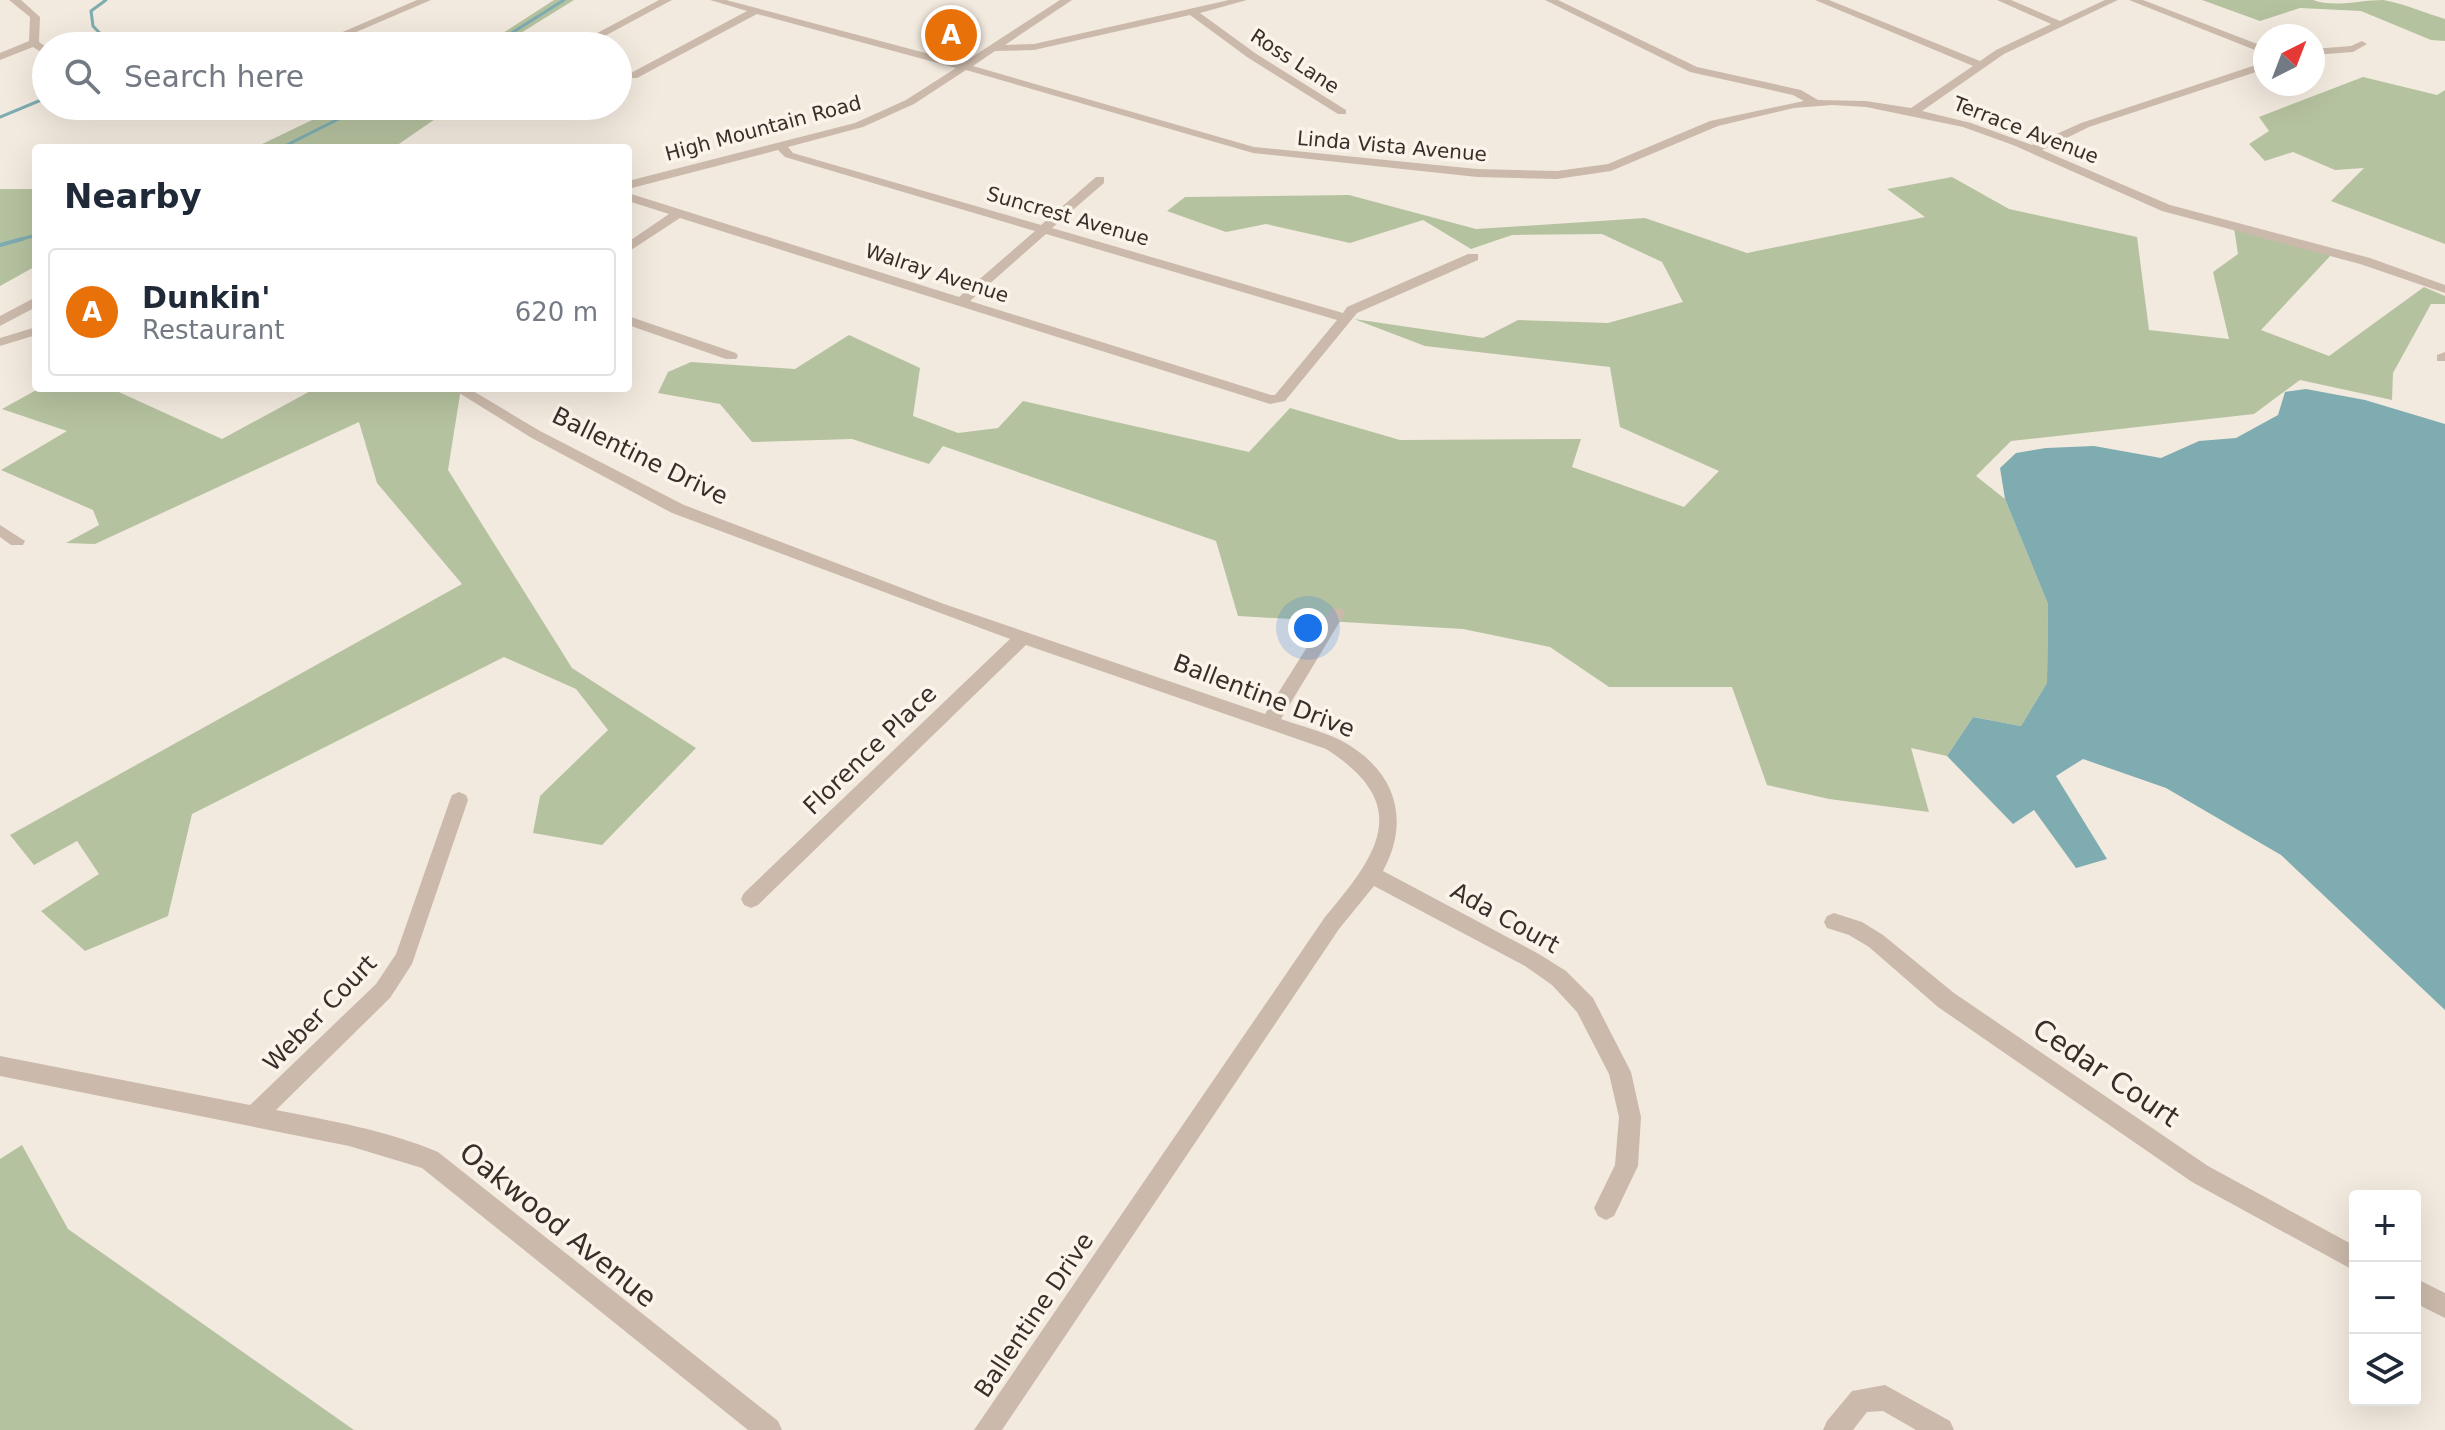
<!DOCTYPE html>
<html lang="en">
<head>
<meta charset="utf-8">
<style>
	:root { --surface:#fff; --page:#f6f6f7; --text:#1f2937; --muted:#747a83; --line:#e0e1e3; --accent:#1f545a }
	body { margin:0; font-family:"DejaVu Sans",sans-serif; background:var(--page); color:var(--text) }
	.controls { position:absolute; right:24px; bottom:24px; display:grid; overflow:hidden; border-radius:8px; box-shadow:0 8px 32px #0002 }
	.controls button { width:72px; height:72px; display:grid; place-items:center; padding:0; border:0; border-bottom:2px solid var(--line); background:var(--surface); color:var(--text); font:40px sans-serif }
	.compass { position:absolute; left:2253px; top:24px; width:72px; height:72px; border-radius:50%; background:var(--surface); box-shadow:0 8px 32px #0002; rotate:42deg }
	.you { position:absolute; left:1308px; top:628px; width:28px; height:28px; margin:-20px; border:6px solid #fff; border-radius:50%; background:#1a73e8; box-shadow:0 0 0 12px #1a73e833 }
	.badge { display:grid; place-items:center; width:52px; height:52px; border-radius:50%; background:var(--accent); color:#fff; font-size:26px; font-weight:700 }
	.pin { position:absolute; translate:-50% -50%; border:4px solid #fff; box-shadow:0 2px 8px #0006 }
	.list { margin:0; padding:0; list-style:none }
	h2 { display:flex; justify-content:space-between; align-items:center; height:104px; margin:0; padding:0 32px; font-size:34px }
	h2 small { font-size:26px; font-weight:400; color:var(--muted) }
	.list li { display:grid; grid-template-columns:52px 1fr auto; gap:24px; align-items:center; box-sizing:border-box; height:128px; margin:0 16px 16px; padding:0 16px; border:2px solid var(--line); border-radius:8px }
	.list b { display:block; font-size:30px; white-space:nowrap }
	.list p { margin:0; font-size:26px; white-space:nowrap; color:var(--muted) }
	.list em { font-size:26px; font-style:normal; color:var(--muted) }
	.icon { flex:none; width:44px; height:44px; fill:none; stroke:currentColor; stroke-width:2; stroke-linecap:round; stroke-linejoin:round }
	.map { position:relative; flex:none; width:2445px; height:1430px; overflow:hidden }
	.search { position:absolute; background:var(--surface); box-shadow:0 8px 32px #0002; left:32px; top:32px; width:600px; height:88px; display:flex; align-items:center; gap:20px; box-sizing:border-box; padding:0 28px; border-radius:44px; color:var(--muted); font-size:30px }
	.panel { position:absolute; background:var(--surface); box-shadow:0 8px 32px #0002; left:32px; top:144px; width:600px; height:248px; border-radius:8px }
	.map>svg:first-child { display:block }
</style>
</head>
<body>
<div class="map">
<svg width="2445" height="1430" viewBox="0 0 2445 1430">
	<rect width="100%" height="100%" fill="#f3eadf"/>
	<!-- green -->
	<path fill="#b5c29f" d="M554,0H574L500,46H483Z
		M2202,0H2313C2334,8 2360,0 2383,0C2403,3 2425,13 2445,19V41L2431,40L2361,11L2300,8L2260,21Z
		M2363,77L2437,95L2445,90V244L2331,201L2364,168L2335,170L2293,152L2265,161L2249,144L2269,131L2259,117Z
		M341,106H454L393,148H254Z
		M1952,177L2009,209L2137,237L2149,330L2229,339L2213,272L2238,254L2234,228L2333,253L2261,330L2329,356L2424,287L2445,296V304H2431L2393,373L2392,400L2300,380L2254,414L2011,441L1976,476L2005,499L2048,604L2047,683L2021,726L1973,717L1947,756L1911,748L1929,812L1829,799L1767,785L1732,687H1609L1550,647L1463,629L1238,616L1216,541L943,446L929,464L852,439L752,442L720,404L658,393L668,372L691,362L795,369L849,335L920,368L913,416L958,433L998,428L1023,401L1249,452L1290,408L1400,440L1581,439L1572,467L1684,507L1719,471L1620,427L1610,367L1425,346L1354,319L1483,338L1518,320L1608,323L1683,302L1662,262L1602,234L1512,235L1471,249L1423,220L1350,243L1266,224L1226,232L1167,211L1185,197L1349,195L1476,229L1645,218L1747,253L1925,217L1887,189Z
		M0,189H36V266L0,286Z
		M40,388H110L222,439L316,388H461L448,470L572,668L696,748L602,845L533,833L540,796L608,730L576,689L504,657L192,814L168,916L85,951L41,911L99,874L77,841L34,865L10,835L462,584L377,483L359,422L95,544L66,543L99,525L93,510L1,470L67,431L2,409Z
		M22,1145L68,1229L354,1430H0V1159Z"/>
	<!-- water -->
	<path fill="#7eacb0" d="M2306,389L2365,400L2445,424V1010L2281,855L2166,788L2083,759L2056,776L2107,859L2076,868L2034,810L2013,824L1947,756L1973,717L2021,726L2047,683L2048,604L2005,499L2000,468L2016,453L2046,448L2094,446L2161,458L2199,441L2236,438L2278,415L2285,392Z"/>
	<g fill="none" stroke-linecap="round" stroke-linejoin="round">
		<!-- stream-far1 -->
		<path stroke="#7eacb0" stroke-width="3" d="M106,0L91,11L93,26L112,46
			M491,46L564,0
			M0,117L46,98
			M281,148L364,106
			M15,241L36,235"/>
		<!-- stream -->
		<path stroke="#7eacb0" stroke-width="4" d="M0,245L22,239"/>
		<!-- minor -->
		<path fill="#cbbaab" fill-rule="evenodd" d="M9,0H21L40,17L39,42L46,47V55L33,47L0,60V53L29,41L30,17Z
			M417,0H431L347,36L338,34Z
			M659,0H672L586,46H573Z
			M710,0H726L963,63L1060,0H1072L1005,45L1034,44L1229,0H1247L1200,13L1255,53L1346,110V114H1338L1247,57L1190,15L1034,50L995,51L973,66L1254,147L1477,169L1557,171L1608,164L1710,121L1804,101L1793,95L1690,72L1545,0H1558L1697,67L1801,90L1818,100L1866,101L1911,108L1973,66L1815,0H1829L1980,61L1996,50L2051,24L1997,0H2011L2060,21L2105,0H2118L2004,54L1922,111L1971,123L2032,145L2081,123L2265,62V69L2089,127L2042,150L2170,205L2370,258L2445,285V293L2360,264L2162,211L2013,145L1963,127L1866,107L1832,105L1794,108L1718,126L1611,171L1557,179L1477,177L1253,153L966,70L914,104L863,127L788,147L793,153L1041,225L1096,177H1104V183L1052,228L1343,313L1347,307L1468,254H1478V260L1357,313L1285,401L1270,404L680,218L628,252V242L669,214L628,201V193L959,297L1035,231L785,157L778,150L628,189V181L855,123L906,100L956,68L757,14L637,78H629V74L747,11ZM1046,234L1337,320L1275,395H1271L970,301Z
			M2129,0H2143L2265,47V54Z
			M2362,41L2367,44L2353,52L2313,55V49L2351,46Z
			M36,297V307L0,326V316Z
			M628,316L736,353L738,356L736,359H726L628,325Z
			M36,327V335L0,346V338Z
			M2445,352V361H2437V355Z
			M451,388H468L540,431L684,505L944,604L1265,714L1331,609H1343L1345,613L1281,719C1300,726 1322,731 1340,740C1394,768 1412,818 1383,871L1539,954L1566,971L1593,998L1631,1072L1641,1117L1638,1166L1614,1216L1606,1220L1598,1216L1594,1208L1615,1165L1619,1117L1609,1074L1577,1012L1552,985L1525,966L1374,886L1339,929L1002,1430H974L1325,917C1378,854 1414,805 1326,749L1026,645L758,905L751,908L744,905L741,899L744,893L1010,639L672,513L530,437Z
			M0,525L25,541L23,545H11L0,537Z
			M459,792L466,795L468,800L412,964L390,998L276,1110C331,1121 386,1130 438,1152L778,1421L782,1430H748L422,1168L349,1146L0,1076V1056L250,1105L376,984L396,954L450,800L452,795Z
			M1834,913L1862,922L1883,935L1954,993L2208,1166L2355,1246V1271L2192,1182L1938,1007L1869,947L1849,935L1827,928L1824,922L1827,916Z
			M2415,1278L2445,1293V1318L2415,1303Z
			M1885,1385L1950,1421L1954,1430H1916L1883,1411L1867,1412L1853,1430H1823L1827,1421L1852,1391Z"/>
	</g>
	<g text-anchor="middle" dominant-baseline="central" stroke-width="7" stroke-linejoin="round" paint-order="stroke">
		<!-- far-street labels -->
		<g font-size="20" fill="#392f2a" stroke="#faf4eb">
			<text transform="translate(1295 61) rotate(33)">Ross Lane</text>
			<text transform="translate(763 128) rotate(-15)">High Mountain Road</text>
			<text transform="translate(2026 130) rotate(21)">Terrace Avenue</text>
			<text transform="translate(1392 146) rotate(5)">Linda Vista Avenue</text>
			<text transform="translate(1068 216) rotate(16)">Suncrest Avenue</text>
			<text transform="translate(937 273) rotate(18)">Walray Avenue</text>
		</g>
		<!-- street labels -->
		<g font-size="24" fill="#392f2a" stroke="#faf4eb">
			<text transform="translate(640 456) rotate(26)">Ballentine Drive</text>
			<text transform="translate(1264 696) rotate(21)">Ballentine Drive</text>
			<text transform="translate(870 750) rotate(-44)">Florence Place</text>
			<text transform="translate(1505 918) rotate(29)">Ada Court</text>
			<text transform="translate(320 1013) rotate(-46)">Weber Court</text>
			<text transform="translate(1034 1315) rotate(-56)">Ballentine Drive</text>
		</g>
		<!-- near-street labels -->
		<g font-size="28" fill="#392f2a" stroke="#faf4eb">
			<text transform="translate(2106 1073) rotate(34)">Cedar Court</text>
			<text transform="translate(558 1225) rotate(39)">Oakwood Avenue</text>
		</g>
	</g>
</svg>
<div class="controls">
<button>+</button>
<button>−</button>
<button><svg class="icon" aria-label="layers" viewBox="0 0 24 24"><path d="M12 4l9 5-9 5-9-5zM3 14l9 5 9-5"/></svg></button>
</div>
<svg class="compass" viewBox="-18 -18 36 36"><path d="M0-13l5 13h-10z" fill="#e53935"/><path d="M0 13l5-13h-10z" fill="#747a83"/></svg>
<div class="you"></div>
<div class="pin badge" style="left:951px;top:35px;background:#e8710a">A</div>
<div class="search"><svg class="icon" aria-label="search" viewBox="0 0 24 24"><circle cx="10" cy="10" r="6"/><path d="M15 15l6 6"/></svg>Search here</div>
<section class="panel">
<h2>Nearby<small></small></h2>
<ul class="list">
<li><span class="badge" style="background:#e8710a">A</span><div><b>Dunkin'</b><p>Restaurant</p></div><em>620 m</em></li>
</ul>
</section>
</div>
</body>
</html>
